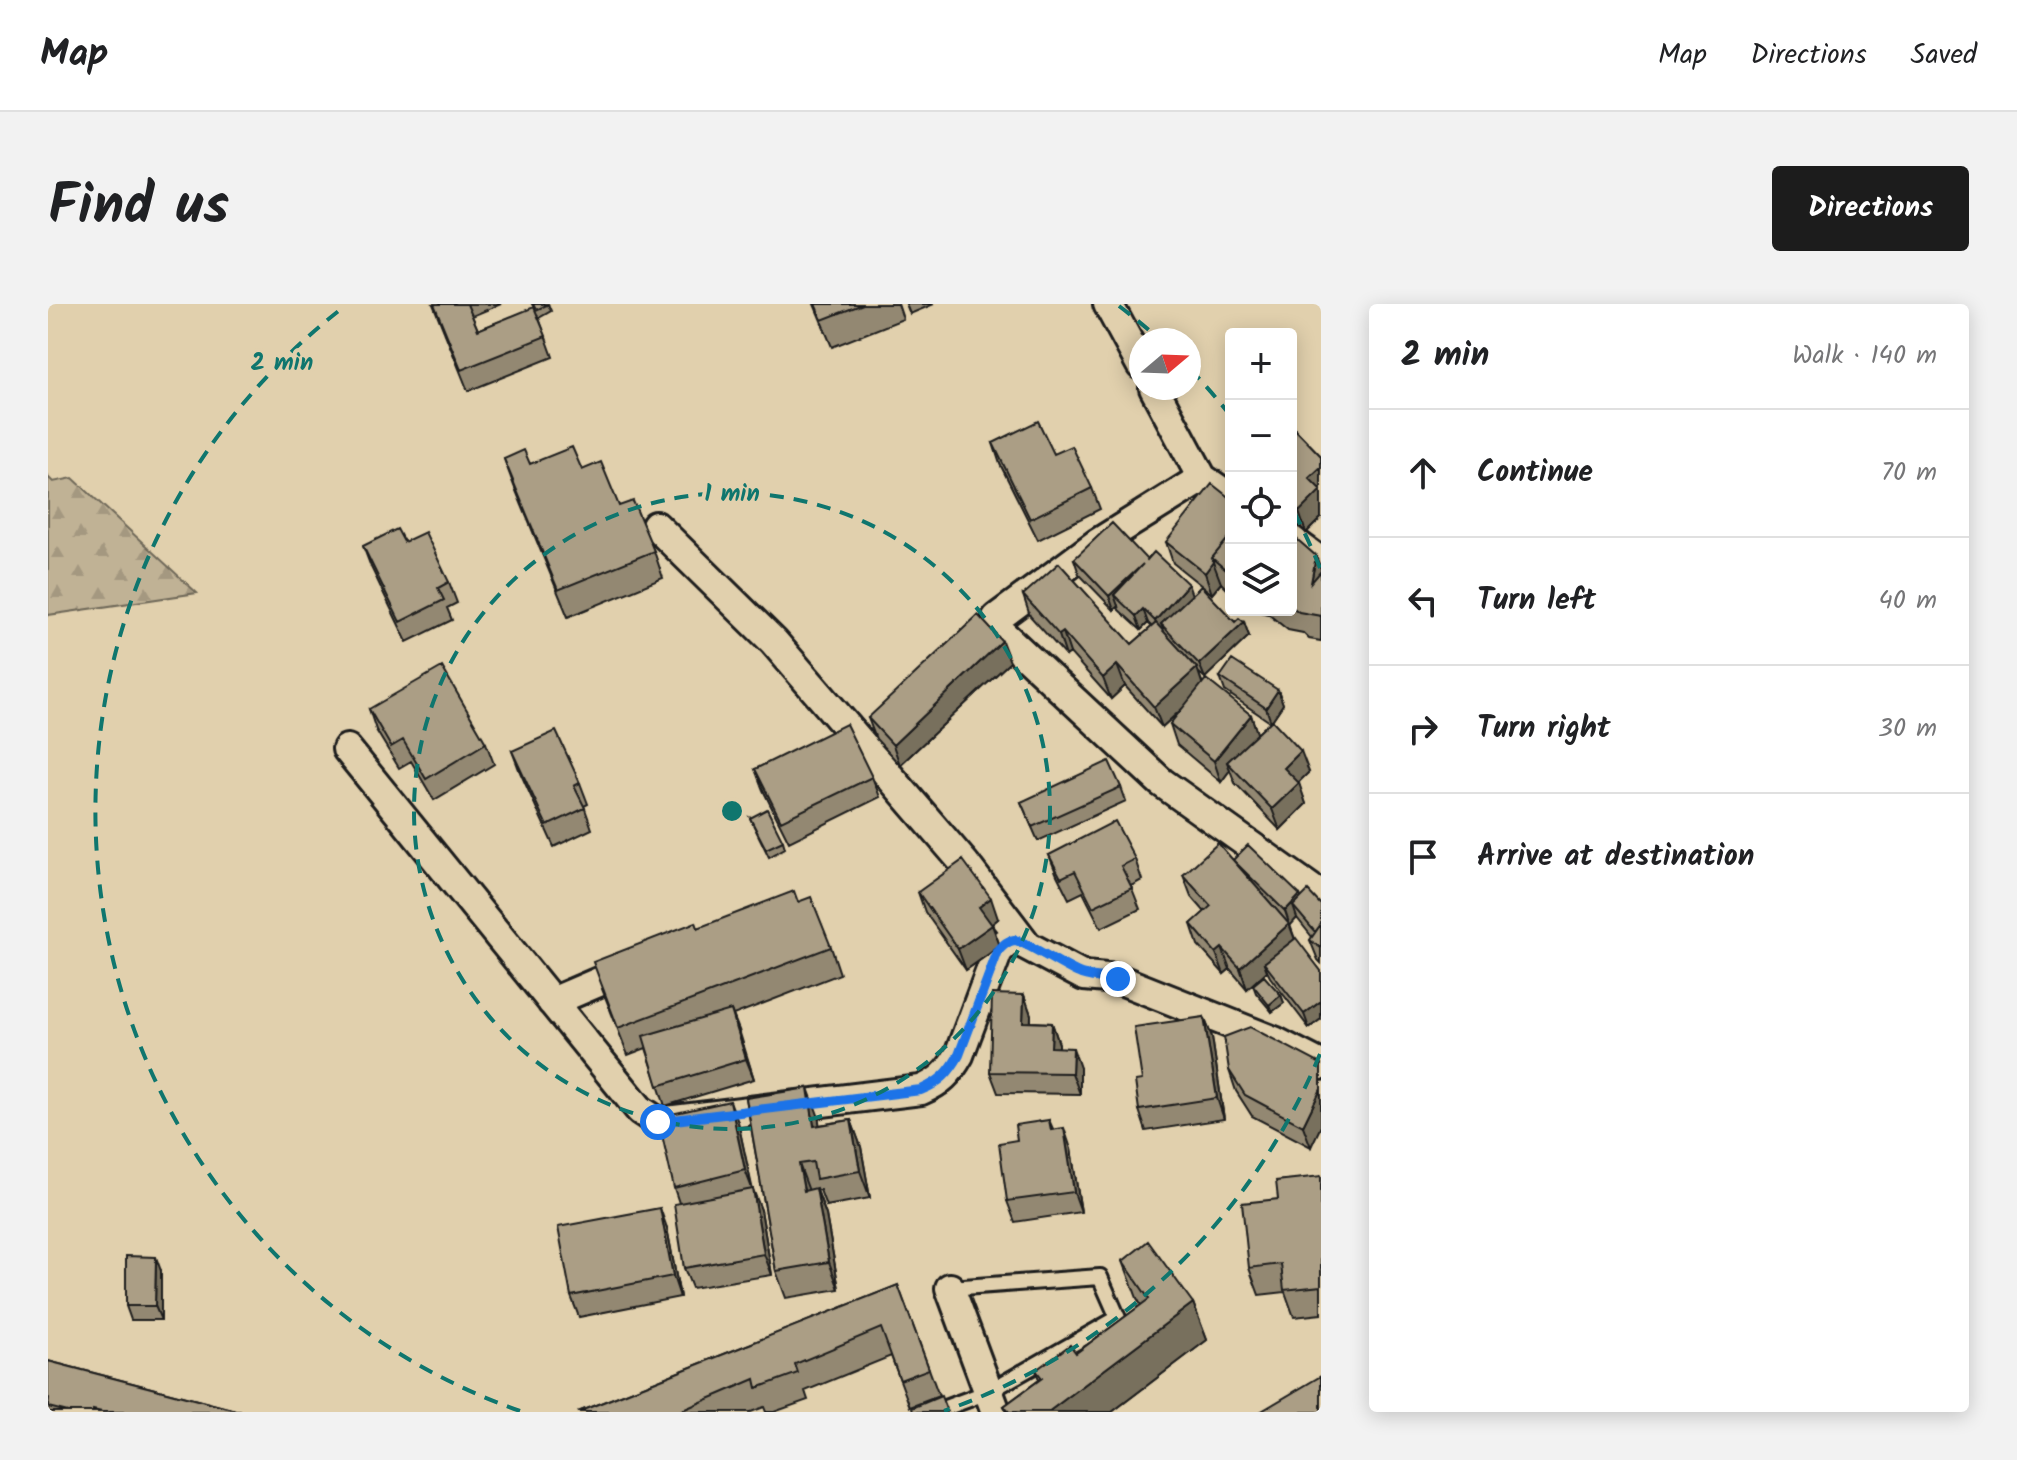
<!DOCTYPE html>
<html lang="en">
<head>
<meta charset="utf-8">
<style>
	:root { --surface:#fff; --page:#f2f2f2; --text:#202124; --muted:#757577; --line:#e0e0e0; --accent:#1c1c1c }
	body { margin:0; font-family:Kalam,sans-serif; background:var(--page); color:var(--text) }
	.controls { position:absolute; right:24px; top:24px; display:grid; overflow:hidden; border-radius:8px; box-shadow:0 4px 20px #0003 }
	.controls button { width:72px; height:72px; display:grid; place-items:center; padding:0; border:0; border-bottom:2px solid var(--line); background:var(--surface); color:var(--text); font:40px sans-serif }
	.compass { position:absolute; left:1081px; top:24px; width:72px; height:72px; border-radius:50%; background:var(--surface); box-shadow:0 4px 20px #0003; rotate:71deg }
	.stop { position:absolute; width:24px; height:24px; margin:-18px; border:6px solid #1a73e8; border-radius:50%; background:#fff }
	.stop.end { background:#1a73e8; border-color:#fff; box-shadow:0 2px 8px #0008 }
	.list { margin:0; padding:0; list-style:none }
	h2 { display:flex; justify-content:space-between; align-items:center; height:104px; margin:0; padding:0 32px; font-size:34px }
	h2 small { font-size:26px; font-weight:400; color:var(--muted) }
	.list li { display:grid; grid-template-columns:52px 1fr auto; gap:24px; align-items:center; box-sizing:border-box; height:128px; padding:0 32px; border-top:2px solid var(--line) }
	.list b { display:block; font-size:30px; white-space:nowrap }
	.list em { font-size:26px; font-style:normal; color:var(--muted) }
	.icon { flex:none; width:44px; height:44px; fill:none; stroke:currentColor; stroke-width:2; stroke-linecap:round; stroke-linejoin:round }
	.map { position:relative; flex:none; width:1273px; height:1108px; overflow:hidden; border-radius:8px }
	header { display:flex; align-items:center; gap:48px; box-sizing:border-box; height:112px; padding:0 40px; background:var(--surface); border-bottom:2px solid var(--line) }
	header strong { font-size:38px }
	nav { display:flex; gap:44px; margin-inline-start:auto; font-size:28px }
	.intro { display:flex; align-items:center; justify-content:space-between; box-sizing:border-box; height:192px; padding:0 48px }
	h1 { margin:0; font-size:56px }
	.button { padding:20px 36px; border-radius:8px; background:var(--accent); color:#fff; font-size:28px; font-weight:700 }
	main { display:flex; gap:48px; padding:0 48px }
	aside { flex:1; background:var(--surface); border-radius:8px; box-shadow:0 4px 20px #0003 }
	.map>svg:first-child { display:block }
</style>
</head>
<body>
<header>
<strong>Map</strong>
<nav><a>Map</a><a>Directions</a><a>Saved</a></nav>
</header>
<div class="intro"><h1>Find us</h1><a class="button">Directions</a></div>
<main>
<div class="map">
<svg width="1273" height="1108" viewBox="0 0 1273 1108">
	<defs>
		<pattern id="forest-firs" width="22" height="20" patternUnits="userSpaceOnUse" patternTransform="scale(2)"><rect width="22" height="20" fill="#c0b295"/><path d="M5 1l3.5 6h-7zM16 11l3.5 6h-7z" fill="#a49880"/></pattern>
	</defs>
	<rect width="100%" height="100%" fill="#e1d0ad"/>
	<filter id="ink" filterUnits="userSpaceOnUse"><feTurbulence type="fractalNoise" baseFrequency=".0125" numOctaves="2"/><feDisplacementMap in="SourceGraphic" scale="16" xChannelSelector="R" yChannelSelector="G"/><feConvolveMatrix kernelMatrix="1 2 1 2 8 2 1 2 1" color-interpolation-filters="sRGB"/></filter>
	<g filter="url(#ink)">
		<!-- forest -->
		<path fill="url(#forest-firs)" stroke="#6e6758" stroke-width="2" d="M0,173L5,178L25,174L149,289L0,311Z"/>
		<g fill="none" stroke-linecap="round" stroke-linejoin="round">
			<defs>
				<path id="lane" d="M886,1108L940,1088L1070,1014L1052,973L902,984"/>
				<path id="street" d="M1060,0L1093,61
					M1106,84L1154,174L1183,194
					M1154,174L1050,239L949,314L950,326L1113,478L1273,592
					M608,222L726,338L917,560L978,640
					M1243,236L1273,258
					M299,445L592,806L610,818L873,786C892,778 901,769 911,751L950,647L959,638L968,636L1036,672L1070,675L1226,737L1273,761
					M504,698L588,662
					M902,984L948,1108"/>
			</defs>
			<!-- lane casing -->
			<use href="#lane" stroke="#1c1c1c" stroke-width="20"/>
			<!-- street casing -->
			<use href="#street" stroke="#1c1c1c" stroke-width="34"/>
			<!-- lane -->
			<use href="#lane" stroke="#e1d0ad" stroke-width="14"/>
			<!-- street -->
			<use href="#street" stroke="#e1d0ad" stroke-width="28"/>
		</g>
		<!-- wall -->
		<path fill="#938872" stroke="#1c1c1c" stroke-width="2" d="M385,0H453L424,12L430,26L486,4L484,0H500L503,7L491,14L505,53L420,87Z
			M766,0H850L855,15L784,43Z
			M858,0H886L862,10Z
			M1243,121L1273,152V214L1258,229L1243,213Z
			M945,139L1006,150L1044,184L1052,205L990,236L952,160Z
			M456,155L482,160L534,166L571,202L606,247L615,274L520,313L466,182Z
			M1183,195V289L1173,279L1164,290L1125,259L1118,238Z
			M1243,230L1273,265V337L1261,335L1255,329L1240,326L1220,310L1204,306H1243Z
			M356,238L401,278L409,299L399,304L404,316L359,338L323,263L315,242Z
			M1026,255L1099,256L1144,291L1187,318H1196L1201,332L1157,374L1150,368L1155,380L1203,411L1209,430L1222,418L1177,387L1172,373L1230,386L1235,400L1224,416L1261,468L1250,478L1258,500L1232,526L1187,479L1182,466L1173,478L1129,441L1122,420L1134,405L1114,423L1077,382L1063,395L1022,349L1018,352L982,312L975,291L1084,340L1104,323L1100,319L1093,326L1071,306L1070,302L1066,306L1031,270Z
			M962,358L852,461L828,435L820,414Z
			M321,405L438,439L446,460L386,496L363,457L351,464L328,426Z
			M464,447L532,479L540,500L536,502L544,525L506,543L472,468Z
			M707,465L824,473L832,493L741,538L715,486Z
			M1073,483L1078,497L990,537L973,498Z
			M702,514L735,537L737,544L721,553Z
			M1001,551L1087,555L1094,576L1083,582L1092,605L1053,624L1035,588L1021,595L1009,571Z
			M1185,556L1253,594L1273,601V659L1270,656L1262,636L1264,633L1249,614L1242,621L1247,635L1273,667V715L1261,724L1222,673L1219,667L1199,685L1182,665L1176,670L1150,641L1143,620L1157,608L1143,592L1135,571Z
			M870,588L950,615L944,620L952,642L918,666L877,608Z
			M750,598L783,643L792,670L685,711L706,775L617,802L598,744L580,751L554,685L650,624Z
			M1205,681L1233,691L1236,699L1224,708L1208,689Z
			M976,691L983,711V718L1004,719L1011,740V743L1032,764V790L950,789L942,768Z
			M1156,713L1164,733L1176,815L1098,827L1091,806L1094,776Z
			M1273,760L1263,843L1204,812L1188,787L1181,766Z
			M698,794L770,811L771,821L803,816L813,843L822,894L778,902L772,886H769L778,911L791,985L738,994L728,967Z
			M1001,816L1005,825L1023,845L1033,908L967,918L959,897L969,836Z
			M690,818L704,885L713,906L724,971L644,984L636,964L631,899L626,884Z
			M1273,872V1010L1246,1013L1237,988L1211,991L1201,964L1230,895Z
			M619,924L632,993L531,1013L523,992Z
			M1075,957L1145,999L1159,1036L1064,1108H959L956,1102L991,1076L988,1066L1028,1049L1093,1001L1089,994Z
			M113,967V1016H83L78,1002Z
			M850,981L891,1092L862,1103L843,1052L757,1087L760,1096L726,1108H718L716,1103L703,1108H530Z
			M0,1057L195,1108H0Z"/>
		<!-- shaded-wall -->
		<path fill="#786f5d" stroke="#1c1c1c" stroke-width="2" d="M1273,163V214L1258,229L1251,208L1261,174Z
			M1268,252L1273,265V306L1263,279Z
			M1165,258L1173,279L1164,290L1157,269Z
			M1095,260L1066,291L1070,302L1066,306L1061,292Z
			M1140,280L1145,294L1113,320L1116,327L1112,331L1107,317Z
			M1095,305L1100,319L1093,326L1088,312Z
			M1196,318L1201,332L1157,374L1151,360Z
			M1015,328L1022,349L1018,352L1011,331Z
			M954,337L962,358L852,461L845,441Z
			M1069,361L1077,382L1063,395L1055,374Z
			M1149,364L1156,385L1114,423L1106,403Z
			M1230,386L1235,400L1223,418L1218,404Z
			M1203,411L1210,432L1179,458L1182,466L1173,478L1166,457Z
			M1253,447L1261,468L1244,485L1236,464Z
			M1251,479L1258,500L1232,526L1224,505Z
			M1252,591L1258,605L1245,602L1249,614L1242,622L1237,607Z
			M943,594L950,615L939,624L931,603Z
			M1241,620L1249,641L1216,659L1219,667L1199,685L1192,664Z
			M944,621L952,642L918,666L910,645Z
			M1174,644L1182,665L1176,670L1168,649Z
			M976,691L983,711L982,739L975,718Z
			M1233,691L1236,699L1224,708L1221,701Z
			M1273,697V715L1261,724L1256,710Z
			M683,706L691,726L706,775L698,755Z
			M1156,713L1164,733L1176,815L1169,794Z
			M1004,719L1011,740V764L1003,743Z
			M1025,744L1032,764V790L1024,769Z
			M760,784L770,811L776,849L766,822Z
			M1273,785V822L1263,843L1255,822Z
			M682,797L690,818L705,887L697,866Z
			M803,816L813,843L822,894L812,867Z
			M1016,824L1023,845L1033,908L1026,888Z
			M751,860L761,887H756Z
			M768,884L778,911L791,985L781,958Z
			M705,885L713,906L724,971L716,950Z
			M612,904L619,924L632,993L625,972Z
			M108,953L113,967V1016L107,1002Z
			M1145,999L1159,1036L1064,1108H1000Z"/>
		<!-- building -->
		<path fill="#ab9e85" stroke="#1c1c1c" stroke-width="2" d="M386,0H419L430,26L486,3L498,32L413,66Z
			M485,0H501L488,6Z
			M767,0H815L774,16Z
			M990,117L1006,150L1024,142L1044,184L982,215L945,139Z
			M1243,121L1273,152V163L1261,174L1273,186L1251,208L1243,200Z
			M524,143L534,166L553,158L571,202L585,197L606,247L510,286L456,155L476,146L482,160Z
			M1164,180L1183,195V231L1164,254L1165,258L1157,269L1118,238Z
			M1064,219L1099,256L1106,248L1140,280L1107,317L1095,305L1088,312L1066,291L1095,260L1061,292L1026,255Z
			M349,225L356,238L377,228L401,278L390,284L396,296L352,318L315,242Z
			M1243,230L1268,252L1263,279L1273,267V312L1251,308L1243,302Z
			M1183,231V270L1164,254Z
			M1011,259L1084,340L1108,319L1149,364L1106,403L1069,361L1055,374L1015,328L1011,331L975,291Z
			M1153,282L1187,318L1191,314L1196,318L1151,360L1113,320Z
			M930,311L954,337L845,441L820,414Z
			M1184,356L1230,386L1218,404L1172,373Z
			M394,363L438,439L378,475L355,436L343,443L321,405Z
			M1158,375L1203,411L1166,457L1122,420Z
			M1224,416L1253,447L1236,464L1251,479L1224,505L1179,458Z
			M798,420L824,473L733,517L707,465Z
			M508,427L532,479L526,482L537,504L499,522L464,447Z
			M1061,457L1073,483L984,523L973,498Z
			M719,505L735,537L718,545L702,514Z
			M1067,517L1087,555L1073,562L1084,584L1045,603L1027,567L1013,574L1001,551Z
			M1170,539L1241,620L1192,664L1174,644L1168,649L1143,620L1163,602L1135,571Z
			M1200,541L1252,591L1237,607L1185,556Z
			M915,556L943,594L931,603L944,621L910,645L870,588Z
			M746,587L750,598L763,593L783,643L570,724L545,658L648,618L650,624Z
			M1260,587L1273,601V620L1267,628L1245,602Z
			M1273,620V644L1262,636Z
			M1248,634L1273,667V697L1256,710L1216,659Z
			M1216,672L1233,691L1221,701L1205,681Z
			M944,690L976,691L975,718L1004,719L1003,743L1025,744L1024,769L942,768Z
			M683,706L698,755L610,782L595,732Z
			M1156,713L1169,794L1091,806L1087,777L1094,776L1086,723Z
			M1202,723L1273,760V785L1255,822L1197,791L1181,766L1176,733Z
			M760,784L766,822L803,816L812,867L768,875L765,858L751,860L756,887L768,884L781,958L728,967L698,794Z
			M682,797L697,866L626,884L610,813Z
			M1001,816L1003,826L1016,824L1026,888L959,897L951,839L969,836L967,821Z
			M1273,872V982L1236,986L1233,960L1201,964L1194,899L1230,895L1228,877Z
			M705,885L716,950L636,964L626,900Z
			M612,904L625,972L523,992L510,923Z
			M1100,937L1145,999L1000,1108H961L956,1102L994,1074L988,1066L1022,1041L1028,1049L1101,995L1075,957Z
			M78,952L108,953L107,1002H78Z
			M850,981L881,1065L852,1076L833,1024L747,1060L750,1069L709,1084L707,1075L630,1108H530Z
			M0,1057L195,1108H54L45,1106V1108H20L0,1103L1,1094L0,1093Z
			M1273,1072V1108H1212Z
			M893,1092L899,1108H865L864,1104Z"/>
	</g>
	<g fill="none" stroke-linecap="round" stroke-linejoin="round" filter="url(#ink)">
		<!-- route -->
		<path stroke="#1a73e8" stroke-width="10" d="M610,818L873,786C892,778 901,769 911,751L950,647C955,642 958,637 966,636C976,636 1018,665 1033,670C1044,674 1058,674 1070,675"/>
	</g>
	<!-- distance rings -->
	<g fill="none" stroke="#0f766e" stroke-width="4" stroke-dasharray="14 10">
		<circle cx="684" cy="507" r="318"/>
		<path d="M1272 750A636 636 0 0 1 896 1107M472 1107A636 636 0 0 1 297 2M1071 2A636 636 0 0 1 1110 34M1142 65A636 636 0 0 1 1182 111M1246 208A636 636 0 0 1 1272 264"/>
	</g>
	<circle cx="684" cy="507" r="12" fill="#0f766e" stroke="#e1d0ad" stroke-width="4"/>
	<g font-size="24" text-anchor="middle" font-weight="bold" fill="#0f766e" stroke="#e1d0ad" stroke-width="8" stroke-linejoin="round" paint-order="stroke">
		<text x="234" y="66">2 min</text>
		<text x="684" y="197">1 min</text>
	</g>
</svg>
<div class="controls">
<button>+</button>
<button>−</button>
<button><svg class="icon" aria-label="locate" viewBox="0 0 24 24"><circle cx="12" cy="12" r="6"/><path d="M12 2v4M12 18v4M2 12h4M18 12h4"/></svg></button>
<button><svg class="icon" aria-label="layers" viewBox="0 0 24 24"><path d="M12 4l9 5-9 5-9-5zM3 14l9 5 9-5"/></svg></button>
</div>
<svg class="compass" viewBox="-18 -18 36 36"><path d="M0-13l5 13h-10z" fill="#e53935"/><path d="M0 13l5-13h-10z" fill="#757577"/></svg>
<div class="stop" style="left:610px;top:818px"></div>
<div class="stop end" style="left:1070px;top:675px"></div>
</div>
<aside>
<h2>2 min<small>Walk · 140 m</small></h2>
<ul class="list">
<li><svg class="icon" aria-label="ahead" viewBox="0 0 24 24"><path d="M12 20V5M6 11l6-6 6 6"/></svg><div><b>Continue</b></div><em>70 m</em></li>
<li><svg class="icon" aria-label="left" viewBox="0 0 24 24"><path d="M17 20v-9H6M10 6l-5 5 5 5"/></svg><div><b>Turn left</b></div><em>40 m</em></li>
<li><svg class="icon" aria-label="right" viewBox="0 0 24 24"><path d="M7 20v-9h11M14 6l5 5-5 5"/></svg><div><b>Turn right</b></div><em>30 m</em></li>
<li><svg class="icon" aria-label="arrive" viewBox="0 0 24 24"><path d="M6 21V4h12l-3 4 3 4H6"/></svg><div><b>Arrive at destination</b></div></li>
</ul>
</aside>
</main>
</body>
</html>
